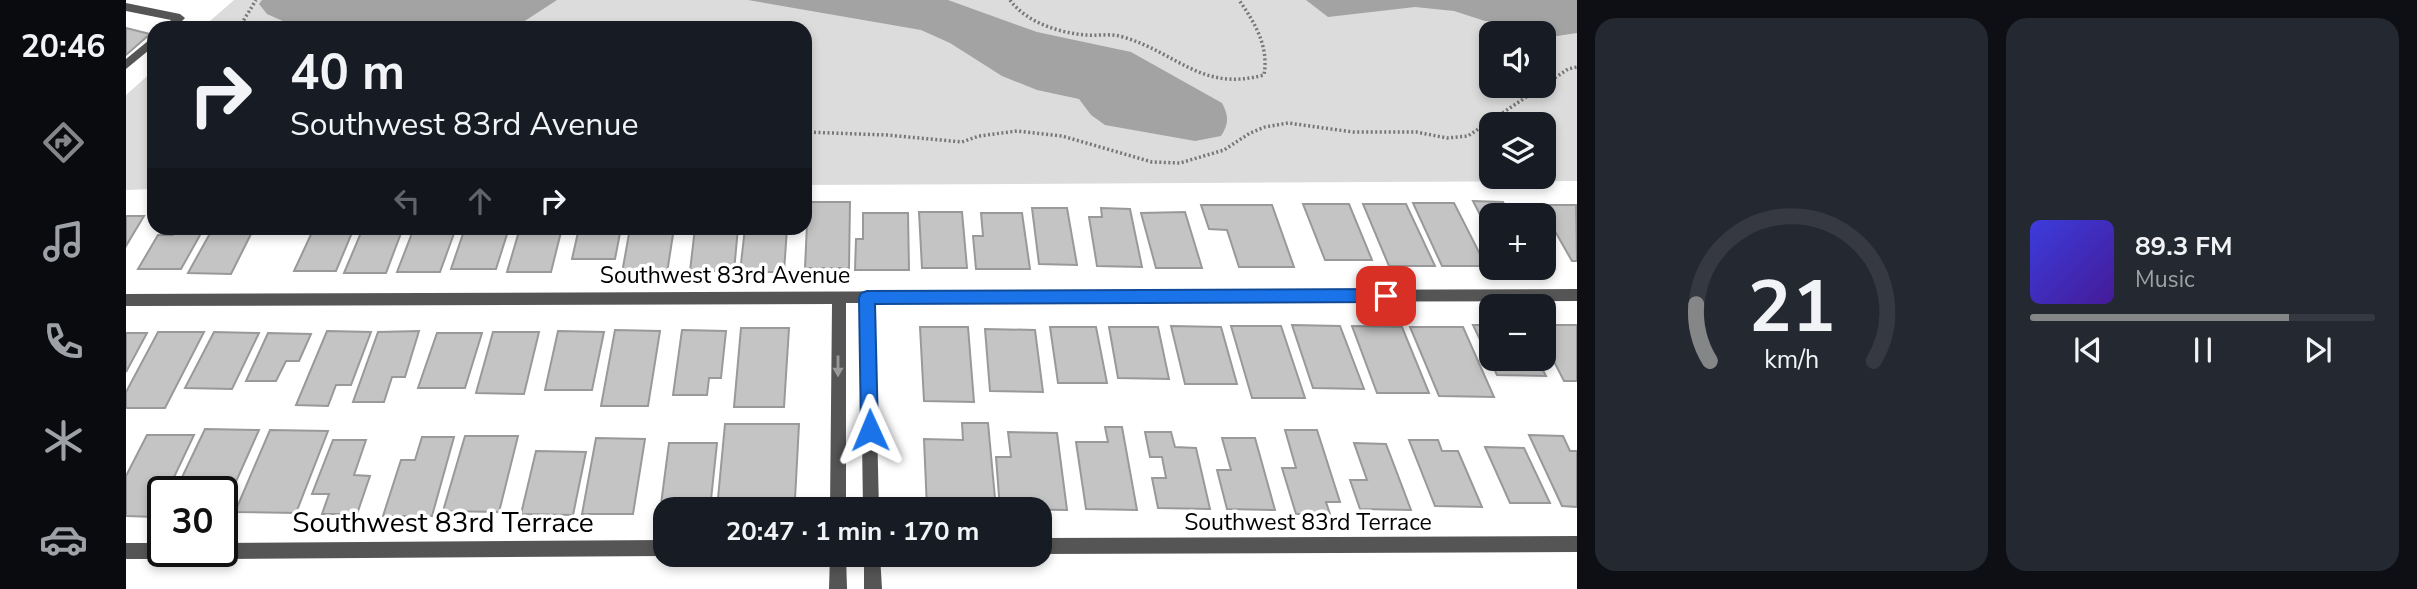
<!DOCTYPE html>
<html lang="en">
<head>
<meta charset="utf-8">
<style>
	body { margin:0; font-family:"Nunito Sans",sans-serif; background:#242831; color:#f1f3f6; height:100vh; display:flex; flex-direction:column; font-size:26px; white-space:nowrap }
	* { box-sizing:border-box; margin:0 }
	p { font-size:23px; color:#9ea1a6 }
	.icon { flex:none; width:38px; height:38px; fill:none; stroke:currentColor; stroke-width:2; stroke-linecap:round; stroke-linejoin:round }
	.map { position:relative; flex:1; overflow:hidden }
	.details { display:flex; flex-direction:column; gap:18px; padding:18px; background:#0d0f14; width:840px }
	.details>* { flex:none }
	.hud { position:absolute; left:21px; top:21px; width:665px; height:214px; border-radius:21px; box-shadow:0 4px 10px #0003; background:#171b24; color:#f1f3f6; overflow:hidden }
	.fabs { position:absolute; left:1353px; top:21px; display:grid; gap:14px }
	.fabs a { display:grid; place-items:center; width:77px; height:77px; border-radius:14px; background:#171b24; box-shadow:0 4px 10px #0003; font-size:35px }
	.speed { position:absolute; left:21px; top:476px; display:flex; gap:14px; font-size:35px; font-weight:700; text-align:center }
	.speed>* { display:grid; place-content:center; width:91px; height:91px; border-radius:50%; background:#171b24; box-shadow:0 4px 10px #0003; line-height:1 }
	.speed .limit { border:4px solid #111; border-radius:10px; background:#fff; color:#111 }
	.pin { position:absolute; display:grid; place-items:center; width:60px; height:60px; color:#fff; margin:-30px; border-radius:14px; box-shadow:0 4px 10px #0006 }
	.me { position:absolute; width:77px; margin:-38px; rotate:359deg; stroke-linejoin:round; filter:drop-shadow(0 0 5px #0008) }
	.turn { display:flex; align-items:center; gap:24px; height:147px; padding:0 28px; font-size:32px }
	.turn .icon { width:91px; height:91px; stroke-width:2.5 }
	.turn b { display:block; font-size:49px; line-height:60px }
	.lanes { display:flex; align-items:center; height:66px; padding:0 28px; background:#0003; justify-content:center; gap:35px; direction:ltr }
	.lanes .off { opacity:.35 }
	.details .card { flex:1; display:flex; flex-direction:column; justify-content:center; gap:10px; min-width:0; padding:0 24px; border-radius:21px; background:#242831 }
	.details .dial { align-items:center; gap:0 }
	.dial svg { height:182px; overflow:visible; fill:none; stroke:#363941; stroke-width:7; stroke-linecap:round; text-anchor:middle }
	.dial text { fill:#f1f3f6; stroke:none }
	.song { display:flex; align-items:center; gap:21px }
	.cover { width:84px; height:84px; border-radius:10px; background:linear-gradient(135deg,hsl(240 70% 55%),hsl(260 70% 35%)) }
	.played { height:7px; border-radius:4px; background:linear-gradient(90deg,#858687 75%,#363941 75%) }
	.keys { display:flex; justify-content:space-around; direction:ltr }
	.details .tiles { flex:1; display:grid; gap:18px; grid-template-columns:repeat(2,1fr) }
	.trip { position:absolute; left:527px; top:497px; width:399px; height:70px; border-radius:21px; background:#171b24; box-shadow:0 4px 10px #0003; font-weight:700; line-height:70px; text-align:center }
	main { display:flex; flex:1; min-height:0 }
	.menu { display:flex; flex-direction:column; width:126px; justify-content:space-around; align-items:center; background:#090b0e; color:#9ea1a6 }
	.menu .icon { width:49px; height:49px }
	.menu .current { color:#858687 }
	.menu b { font-size:32px; color:#f1f3f6 }
	.map>svg:first-child { display:block }
	.green { fill:#dcdcdc; fill-rule:evenodd }
	.water { fill:#a3a3a3 }
	.building { fill:#c4c4c4; stroke:#999; stroke-width:2 }
	.lines { fill:none; stroke-linecap:round; stroke-linejoin:round }
	.path { stroke:#777; stroke-width:3.5; stroke-dasharray:2 2.5; stroke-linecap:butt }
	.service { fill:#555; fill-rule:evenodd }
	.minor { fill:#555; fill-rule:evenodd }
	.oneway { fill:#999 }
	.route { fill:#1a73e8; stroke:#114b97; stroke-width:2 }
	.labels { text-anchor:middle; dominant-baseline:central; stroke-width:7; stroke-linejoin:round; paint-order:stroke }
	.street-label { font-size:23px; fill:#000; stroke:#fff }
	.near-street-label { font-size:28px; fill:#000; stroke:#fff }
</style>
</head>
<body>
<main>
<nav class="menu">
<b>20:46</b>
<svg class="icon current" aria-label="directions" viewBox="0 0 24 24"><path d="M12 3l9 9-9 9-9-9zM9 14v-3h6M13 9l2 2-2 2"/></svg>
<svg class="icon" aria-label="music" viewBox="0 0 24 24"><path d="M9 18V5l10-2v13"/><circle cx="6" cy="18" r="3"/><circle cx="16" cy="16" r="3"/></svg>
<svg class="icon" aria-label="phone" viewBox="0 0 24 24"><path d="M5 4h4l2 5-3 2q2 4 5 5l2-3 5 2v4C11 20 4 13 5 4z"/></svg>
<svg class="icon" aria-label="climate" viewBox="0 0 24 24"><path d="M12 3v18M4 7l16 10M4 17L20 7"/></svg>
<svg class="icon" aria-label="car" viewBox="0 0 24 24"><path d="M5 17H2v-5l4-1 3-4h7l3 4 3 1v5h-3M9 17h6M6 11h13"/><circle cx="7" cy="17" r="2"/><circle cx="17" cy="17" r="2"/></svg>
</nav>
<div class="map">
<svg width="1451" height="589" viewBox="0 0 1451 589">
	<rect width="100%" height="100%" fill="#fff"/>
	<g class="green">
		<path d="M108,0H1451V181L679,185V28H76ZM1365,33H1418V86H1365ZM1365,124H1418V177H1365Z"/>
		<path d="M28,70V189L0,190V95Z"/>
	</g>
	<g class="water">
		<path d="M136,0H431L388,28H196L159,22L141,14L133,4Z"/>
		<path d="M622,0H822L911,32L1005,52L1096,103C1103,116 1103,124 1095,136L1069,141L979,125L965,115L953,99L911,90L876,76L824,43L795,30Z"/>
		<path d="M1180,0H1451V33L1418,38V33H1398L1373,22L1359,21L1328,11L1289,7L1202,17Z"/>
	</g>
	<g class="building">
		<path d="M0,28L24,34L0,55Z"/>
		<path d="M1347,201L1377,202L1384,215H1365V236Z"/>
		<path d="M682,202H724L723,268H679Z"/>
		<path d="M1287,203H1328L1360,266H1316Z"/>
		<path d="M1177,204H1223L1246,260H1199Z"/>
		<path d="M1237,204H1280L1309,266H1263Z"/>
		<path d="M1075,205H1146L1168,267H1113L1101,230L1083,229Z"/>
		<path d="M1414,205H1450L1451,261H1446Z"/>
		<path d="M906,208H941L951,265L913,264Z"/>
		<path d="M975,208L1004,209L1016,267L971,266L963,217H976Z"/>
		<path d="M793,212H836L841,268H796Z"/>
		<path d="M1059,212L1076,268H1030L1015,213Z"/>
		<path d="M737,213H782L783,270H729L730,239H737Z"/>
		<path d="M855,213H896L904,269H850L847,236H857Z"/>
		<path d="M0,216H18L0,246Z"/>
		<path d="M51,228H78L55,269H12L32,235H47Z"/>
		<path d="M87,228H128L105,274L62,273Z"/>
		<path d="M188,228H228L210,271H168Z"/>
		<path d="M237,228H277L260,273H218Z"/>
		<path d="M288,228H330L314,272H271Z"/>
		<path d="M339,228H383L370,269H325Z"/>
		<path d="M394,228H436L425,272H381Z"/>
		<path d="M453,228H495L489,259H446Z"/>
		<path d="M504,228H548L541,273H496Z"/>
		<path d="M569,228H612L608,271H564Z"/>
		<path d="M619,228H661L658,272H614Z"/>
		<path d="M1166,325L1214,326L1238,389L1187,388Z"/>
		<path d="M1347,325H1365V359H1411L1420,376L1371,375Z"/>
		<path d="M1418,325H1451V381H1438L1418,342Z"/>
		<path d="M1045,326L1095,327L1111,384H1059Z"/>
		<path d="M1105,326H1155L1179,398H1126Z"/>
		<path d="M1226,326L1276,327L1303,393H1251Z"/>
		<path d="M794,327H842L848,402L798,401Z"/>
		<path d="M924,327H970L981,383H932Z"/>
		<path d="M983,327H1032L1043,379L992,378Z"/>
		<path d="M1284,327H1337L1368,397L1313,396Z"/>
		<path d="M615,328H663L658,407H608Z"/>
		<path d="M859,329L909,330L917,392L864,391Z"/>
		<path d="M489,330L534,331L522,406H475Z"/>
		<path d="M556,330L600,331L595,378H583L581,395H547Z"/>
		<path d="M201,331L245,332L225,385H210L202,406L170,405Z"/>
		<path d="M293,331L279,377H266L258,402H227L252,332Z"/>
		<path d="M432,331L478,332L466,390H419Z"/>
		<path d="M32,332H78L39,408H0V392Z"/>
		<path d="M88,332L133,333L106,389L59,388Z"/>
		<path d="M367,332H413L398,394L350,393Z"/>
		<path d="M0,333H21L0,372Z"/>
		<path d="M142,333L185,334L173,361H160L150,381H120Z"/>
		<path d="M311,333H356L339,388H292Z"/>
		<path d="M836,423H862L870,509H801L798,439L837,440Z"/>
		<path d="M599,424H673L669,499H635L634,509H591Z"/>
		<path d="M979,427H996L1011,510L960,509L950,442H982Z"/>
		<path d="M79,429L133,430L96,513V492H49Z"/>
		<path d="M144,430L202,431L170,513L109,512Z"/>
		<path d="M1159,430H1191L1214,502H1200L1204,514H1170L1156,468H1170Z"/>
		<path d="M882,432L931,433L941,510L874,509L870,457H885Z"/>
		<path d="M1019,432H1045L1049,447L1070,448L1084,509L1032,508L1026,478H1040L1036,457H1024Z"/>
		<path d="M21,435H68L41,492H37V502L30,517L0,516V476Z"/>
		<path d="M1403,435L1437,436L1444,451H1451V507L1436,506Z"/>
		<path d="M339,436H392L373,512L317,511Z"/>
		<path d="M296,437H328L306,516H257L275,460H289Z"/>
		<path d="M470,438L519,439L507,514H456Z"/>
		<path d="M1096,438H1129L1149,510L1101,509L1091,470H1105Z"/>
		<path d="M207,440H240L228,475L244,476L231,514H196L203,494H186Z"/>
		<path d="M1283,440H1312L1316,451H1332L1356,507L1309,506Z"/>
		<path d="M543,443H591L584,509H539V512H534Z"/>
		<path d="M1228,443L1260,444L1285,510L1234,509L1224,480H1241Z"/>
		<path d="M1359,447L1398,448L1424,503H1384Z"/>
		<path d="M410,451L460,452L447,515L395,514Z"/>
	</g>
	<g class="lines">
		<g class="path">
			<path d="M884,0C900,22 933,33 960,35C972,36 985,33 997,37C1052,53 1075,92 1138,75C1143,46 1129,23 1113,0"/>
			<path d="M113,28L130,0"/>
			<path d="M679,132L761,135L836,142L853,136L891,131L936,136L1026,162L1054,163L1098,150L1124,133L1139,127L1162,123L1227,132H1290L1321,138L1342,136L1442,69L1451,67"/>
		</g>
		<g class="service">
			<path d="M0,3L54,14L59,18L49,28H36L45,20L0,11Z"/>
			<path d="M28,36V46L0,69V59Z"/>
		</g>
		<g class="minor">
			<path d="M1451,289V301L748,303L753,509H737L734,303H720V509H704L706,304L0,306V294Z"/>
			<path d="M1451,536V552L914,554V538Z"/>
			<path d="M539,540V555H543L539,556L96,559L90,557L88,551H96V543Z"/>
			<path d="M0,543H37V551H45L43,557L37,559H0Z"/>
			<path d="M704,555H720L721,589H703Z"/>
			<path d="M738,555H754L756,589H738Z"/>
		</g>
	</g>
	<defs><path id="oneway-solid" d="M-6-.8H1V-3.2L6.5 0L1 3.2V.8H-6Z" transform="scale(1.75)"/></defs>
	<use class="oneway" href="#oneway-solid" transform="translate(712 366) rotate(90)"/>
	<path class="route" d="M1260,289L1265,291L1268,296L1265,300L1260,302L749,304L752,430L750,436L744,438L737,436L735,430L733,298L735,293L741,291Z"/>
	<g class="labels">
		<g class="street-label">
			<text x="599" y="275">Southwest 83rd Avenue</text>
			<text x="1182" y="522">Southwest 83rd Terrace</text>
		</g>
		<g class="near-street-label">
			<text x="317" y="523">Southwest 83rd Terrace</text>
		</g>
	</g>
</svg>
<div class="fabs">
<a><svg class="icon" aria-label="sound" viewBox="0 0 24 24"><path d="M4 9h4l5-4v14l-5-4H4zM17 9q2 3 0 6"/></svg></a>
<a><svg class="icon" aria-label="layers" viewBox="0 0 24 24"><path d="M12 4l9 5-9 5-9-5zM3 14l9 5 9-5"/></svg></a>
<a>+</a>
<a>−</a>
</div>
<div class="speed"><div class="limit">30</div></div>
<div class="pin" style="left:1260px;top:296px;background:#d93025"><svg class="icon" aria-label="arrive" viewBox="0 0 24 24"><path d="M6 21V4h12l-3 4 3 4H6"/></svg></div>
<svg class="me" style="left:744px;top:430px" viewBox="-20 -20 40 40"><path d="M0-17L14 15 0 8-14 15z" fill="#1a73e8" stroke="#fff" stroke-width="4"/></svg>
<div class="trip">20:47 · 1 min · 170 m</div>
<div class="hud">
<div class="turn"><svg class="icon" aria-label="right" viewBox="0 0 24 24"><path d="M7 20v-9h11M14 6l5 5-5 5"/></svg><div><b>40 m</b>Southwest 83rd Avenue</div></div>
<div class="lanes"><svg class="icon off" aria-label="left" viewBox="0 0 24 24"><path d="M17 20v-9H6M10 6l-5 5 5 5"/></svg><svg class="icon off" aria-label="ahead" viewBox="0 0 24 24"><path d="M12 20V5M6 11l6-6 6 6"/></svg><svg class="icon" aria-label="right" viewBox="0 0 24 24"><path d="M7 20v-9h11M14 6l5 5-5 5"/></svg></div>
</div>
</div>
<section class="details">
<div class="tiles">
<div class="card dial"><svg viewBox="0 0 100 80">
<path d="M14 69A42 42 0 1 1 86 69"/>
<path d="M14 69A42 42 0 0 1 8 44" stroke="#858687"/>
<text x="50" y="56" font-size="32" font-weight="700">21</text>
<text x="50" y="72" font-size="11">km/h</text>
</svg></div>
<div class="card">
<div class="song"><i class="cover"></i><div><b>89.3 FM</b><p>Music</p></div></div>
<div class="played"></div>
<div class="keys"><svg class="icon" aria-label="previous" viewBox="0 0 24 24"><path d="M18 5L8 12l10 7zM5 5v14"/></svg><svg class="icon" aria-label="pause" viewBox="0 0 24 24"><path d="M8 5v14M16 5v14"/></svg><svg class="icon" aria-label="next" viewBox="0 0 24 24"><path d="M6 5l10 7-10 7zM19 5v14"/></svg></div>
</div>
</div>
</section>
</main>
</body>
</html>
